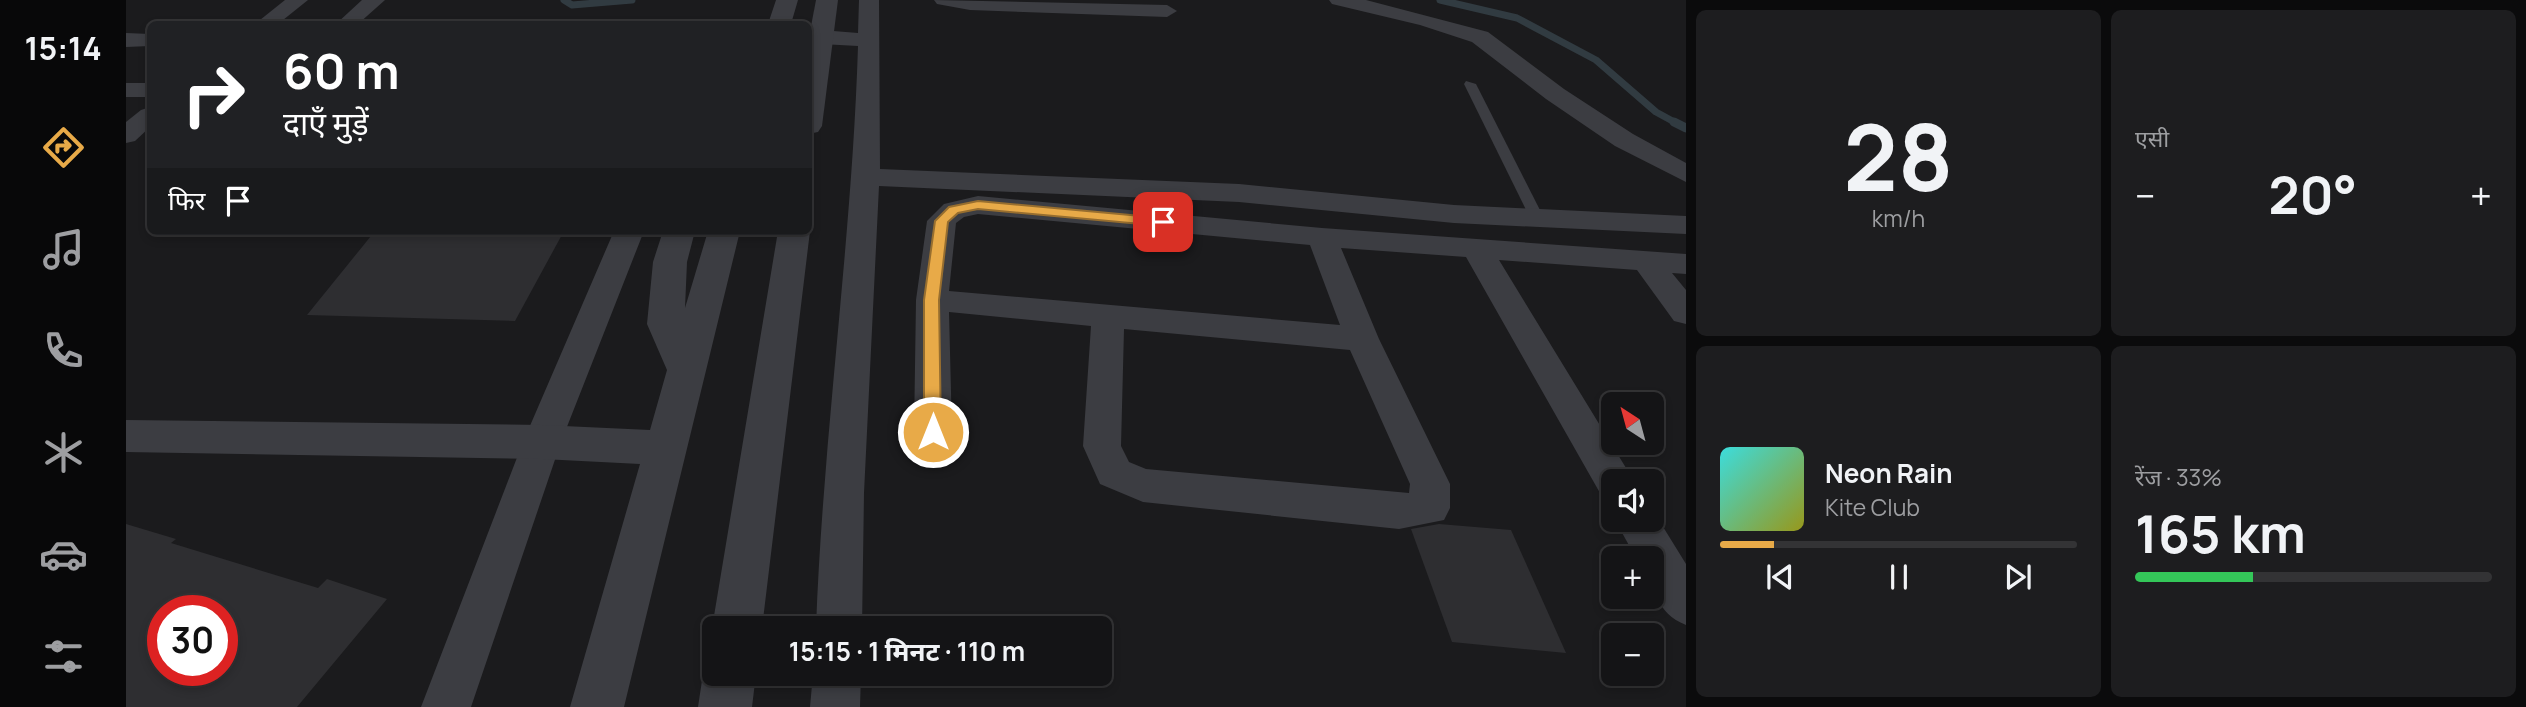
<!DOCTYPE html>
<html lang="hi">
<head>
<meta charset="utf-8">
<style>
	body { margin:0; font-family:Manrope,"Noto Sans Devanagari",sans-serif; background:#1d1d1f; color:#f1f3f6; height:100vh; display:flex; flex-direction:column; font-size:26px; white-space:nowrap }
	* { box-sizing:border-box; margin:0 }
	p { font-size:23px; color:#9d9ea1 }
	.icon { flex:none; width:38px; height:38px; fill:none; stroke:currentColor; stroke-width:2; stroke-linecap:round; stroke-linejoin:round }
	.map { position:relative; flex:1; overflow:hidden }
	.drawer { display:flex; flex-direction:column; gap:10px; padding:10px; background:#0b0b0c; width:840px }
	.drawer>* { flex:none }
	.guide { position:absolute; left:21px; top:21px; width:665px; height:214px; border-radius:10px; box-shadow:0 4px 10px #0003,0 0 0 2px #333335; background:#202124; color:#fff; overflow:hidden }
	.needle { width:46px; rotate:324deg }
	.buttons { position:absolute; left:1475px; top:392px; display:grid; gap:14px }
	.buttons a { display:grid; place-items:center; width:63px; height:63px; border-radius:10px; background:#141416; box-shadow:0 4px 10px #0003,0 0 0 2px #333335; font-size:35px }
	.speed { position:absolute; left:21px; top:595px; display:flex; gap:14px; font-size:35px; font-weight:700; text-align:center }
	.speed>* { display:grid; place-content:center; width:91px; height:91px; border-radius:50%; background:#141416; box-shadow:0 4px 10px #0003,0 0 0 2px #333335; line-height:1 }
	.speed .limit { border:10px solid #d22; background:#fff; color:#111 }
	.pin { position:absolute; display:grid; place-items:center; width:60px; height:60px; color:#fff; margin:-30px; border-radius:14px; box-shadow:0 4px 10px #0006 }
	.me { position:absolute; width:77px; margin:-38px; rotate:0deg; stroke-linejoin:round; filter:drop-shadow(0 0 5px #0008) }
	.turn { display:flex; align-items:center; gap:24px; height:147px; padding:0 21px; font-size:32px }
	.turn .icon { width:91px; height:91px; stroke-width:2.5 }
	.turn b { display:block; font-size:49px; line-height:60px }
	.then { display:flex; align-items:center; height:66px; padding:0 21px; background:#0003; gap:14px; font-size:26px }
	.big { font-size:52px; font-weight:700; line-height:1.1 }
	.drawer .card { flex:1; display:flex; flex-direction:column; justify-content:center; gap:10px; min-width:0; padding:0 24px; border-radius:10px; background:#1d1d1f }
	.drawer .dial { align-items:center; gap:0 }
	.dial b { font-size:91px; line-height:1 }
	.song { display:flex; align-items:center; gap:21px }
	.cover { width:84px; height:84px; border-radius:10px; background:linear-gradient(135deg,hsl(180 70% 55%),hsl(60 70% 35%)) }
	.played { height:7px; border-radius:4px; background:linear-gradient(90deg,#e8aa48 15%,#333335 15%) }
	.keys { display:flex; justify-content:space-around; direction:ltr }
	.heat { display:flex; justify-content:space-between; align-items:center; font-size:38px; direction:ltr }
	.charge { height:10px; border-radius:5px; background:linear-gradient(90deg,#34c759 33%,#333335 0) }
	.drawer .tiles { flex:1; display:grid; gap:10px; grid-template-columns:repeat(2,1fr) }
	.trip { position:absolute; left:576px; top:616px; width:410px; height:70px; border-radius:10px; background:#141416; box-shadow:0 4px 10px #0003,0 0 0 2px #333335; font-weight:700; line-height:70px; text-align:center }
	main { display:flex; flex:1; min-height:0 }
	.tab-bar { display:flex; flex-direction:column; width:126px; justify-content:space-around; align-items:center; background:#080809; color:#9d9ea1 }
	.tab-bar .icon { width:49px; height:49px }
	.tab-bar .current { color:#e8aa48 }
	.tab-bar b { font-size:32px; color:#f1f3f6 }
	.map>svg:first-child { display:block }
	.lines { fill:none; stroke-linecap:round; stroke-linejoin:round }
	.stream-far1 { stroke:#313b41; stroke-width:7 }
	.stream { stroke:#313b41; stroke-width:9 }
	.building { fill:#2e2e31; fill-rule:evenodd }
	.service { fill:#3c3d42; fill-rule:evenodd }
	.minor { fill:#3c3d42; fill-rule:evenodd }
	.tertiary { fill:#3c3d42; fill-rule:evenodd }
	.route { fill:#e8aa48; stroke:#976e2f; stroke-width:2 }
</style>
</head>
<body>
<main>
<nav class="tab-bar">
<b>15:14</b>
<svg class="icon current" aria-label="directions" viewBox="0 0 24 24"><path d="M12 3l9 9-9 9-9-9zM9 14v-3h6M13 9l2 2-2 2"/></svg>
<svg class="icon" aria-label="music" viewBox="0 0 24 24"><path d="M9 18V5l10-2v13"/><circle cx="6" cy="18" r="3"/><circle cx="16" cy="16" r="3"/></svg>
<svg class="icon" aria-label="phone" viewBox="0 0 24 24"><path d="M5 4h4l2 5-3 2q2 4 5 5l2-3 5 2v4C11 20 4 13 5 4z"/></svg>
<svg class="icon" aria-label="climate" viewBox="0 0 24 24"><path d="M12 3v18M4 7l16 10M4 17L20 7"/></svg>
<svg class="icon" aria-label="car" viewBox="0 0 24 24"><path d="M5 17H2v-5l4-1 3-4h7l3 4 3 1v5h-3M9 17h6M6 11h13"/><circle cx="7" cy="17" r="2"/><circle cx="17" cy="17" r="2"/></svg>
<svg class="icon" aria-label="filters" viewBox="0 0 24 24"><path d="M4 7h16M4 17h16"/><circle cx="9" cy="7" r="2"/><circle cx="15" cy="17" r="2"/></svg>
</nav>
<div class="map">
<svg width="1560" height="707" viewBox="0 0 1560 707">
	<rect width="100%" height="100%" fill="#1b1b1d"/>
	<g class="lines">
		<g class="stream-far1">
			<path d="M438,0L446,5L506,0"/>
			<path d="M1314,0L1391,18L1470,60L1530,112L1552,124"/>
		</g>
		<path class="stream" d="M1548,122L1560,128"/>
	</g>
	<g class="building">
		<path d="M249,231H438L389,321L181,315Z"/>
		<path d="M0,524L50,539L45,543L192,588L201,579L261,599L171,707H0ZM37,611H96V670H37Z"/>
		<path d="M1313,524L1385,530L1440,653L1326,642L1285,529Z"/>
	</g>
	<g class="lines">
		<path class="service" d="M1340,81L1350,84L1419,220L1417,223H1407L1405,220L1338,84Z"/>
		<g class="minor">
			<path d="M159,0H182L152,24H129Z"/>
			<path d="M236,0H259L232,24H210Z"/>
			<path d="M733,0H753L754,169L1113,184L1328,205L1560,216V234L1328,223L1113,202L753,186L738,493L736,628H690C697,434 726,241 732,46L695,44L684,37L695,30L732,33Z"/>
			<path d="M808,0L1041,5L1051,11L1041,17L844,10L811,4Z"/>
			<path d="M1203,0H1240L1362,32L1438,89L1507,134L1560,163V182L1489,146L1420,99L1346,42L1294,25L1206,4Z"/>
			<path d="M0,33L24,34V46L0,47Z"/>
			<rect x="0" y="83" width="24" height="14"/>
			<path d="M24,107V127L9,141L0,143V122L15,110Z"/>
			<path d="M852,196L1196,228L1560,254V274L1546,273L1560,290V324L1548,321L1511,270L1373,260L1508,481H1488V497L1474,493L1340,257L1215,248L1253,339L1324,484V508L1318,520L1273,529L1017,502L974,484L957,446L965,326L823,312L826,432L821,442L807,447L793,442L788,432L790,300L801,221L818,204ZM852,214L1184,245L1214,325L823,291L830,223L838,217ZM998,329L1224,350L1284,484L1283,493L1020,469L1003,462L995,446Z"/>
			<path d="M488,231H518L435,442L345,707H295L397,442Z"/>
			<path d="M1526,509L1560,564V625C1530,613 1526,588 1526,558H1510L1489,520H1526Z"/>
			<path d="M687,674H735L734,707H684Z"/>
		</g>
		<g class="tertiary">
			<path d="M650,0H672L665,24H642Z"/>
			<path d="M690,0H712L696,126L692,132L682,134V42Z"/>
			<path d="M682,228L684,231L636,628H588V634L586,628L652,231H682Z"/>
			<path d="M537,231H569L561,262L559,308L582,231H614L498,707H444L514,464L416,459L0,452V420L416,425L524,430L541,370L521,324L527,262Z"/>
			<path d="M588,655V674H630L626,707H572L577,674Z"/>
		</g>
	</g>
	<path class="route" d="M852,201L1037,218L1044,222L1037,226L852,209L832,213L822,222L813,300L815,432L807,439L798,432V300L809,221L823,207Z"/>
</svg>
<div class="buttons">
<a><svg class="needle" viewBox="-14 -14 28 28"><path d="M0-13l5 13h-10z" fill="#e53935"/><path d="M0 13l5-13h-10z" fill="#9d9ea1"/></svg></a>
<a><svg class="icon" aria-label="sound" viewBox="0 0 24 24"><path d="M4 9h4l5-4v14l-5-4H4zM17 9q2 3 0 6"/></svg></a>
<a>+</a>
<a>−</a>
</div>
<div class="speed"><div class="limit">30</div></div>
<div class="pin" style="left:1037px;top:222px;background:#d93025"><svg class="icon" aria-label="arrive" viewBox="0 0 24 24"><path d="M6 21V4h12l-3 4 3 4H6"/></svg></div>
<svg class="me" style="left:807px;top:432px" viewBox="-20 -20 40 40"><circle r="17" fill="#e8aa48" stroke="#fff" stroke-width="3"/><path d="M0-11L8 9 0 5-8 9z" fill="#fff"/></svg>
<div class="trip">15:15 · 1 मिनट · 110 m</div>
<div class="guide">
<div class="turn"><svg class="icon" aria-label="right" viewBox="0 0 24 24"><path d="M7 20v-9h11M14 6l5 5-5 5"/></svg><div><b>60 m</b>दाएँ मुड़ें</div></div>
<div class="then">फिर<svg class="icon" aria-label="arrive" viewBox="0 0 24 24"><path d="M6 21V4h12l-3 4 3 4H6"/></svg></div>
</div>
</div>
<section class="drawer">
<div class="tiles">
<div class="card dial"><b>28</b><p>km/h</p></div>
<div class="card"><p>एसी</p>
<div class="heat"><a>−</a><b class="big">20°</b><a>+</a></div>
</div>
<div class="card">
<div class="song"><i class="cover"></i><div><b>Neon Rain</b><p>Kite Club</p></div></div>
<div class="played"></div>
<div class="keys"><svg class="icon" aria-label="previous" viewBox="0 0 24 24"><path d="M18 5L8 12l10 7zM5 5v14"/></svg><svg class="icon" aria-label="pause" viewBox="0 0 24 24"><path d="M8 5v14M16 5v14"/></svg><svg class="icon" aria-label="next" viewBox="0 0 24 24"><path d="M6 5l10 7-10 7zM19 5v14"/></svg></div>
</div>
<div class="card"><p>रेंज · 33%</p><b class="big">165 km</b><div class="charge"></div></div>
</div>
</section>
</main>
</body>
</html>
